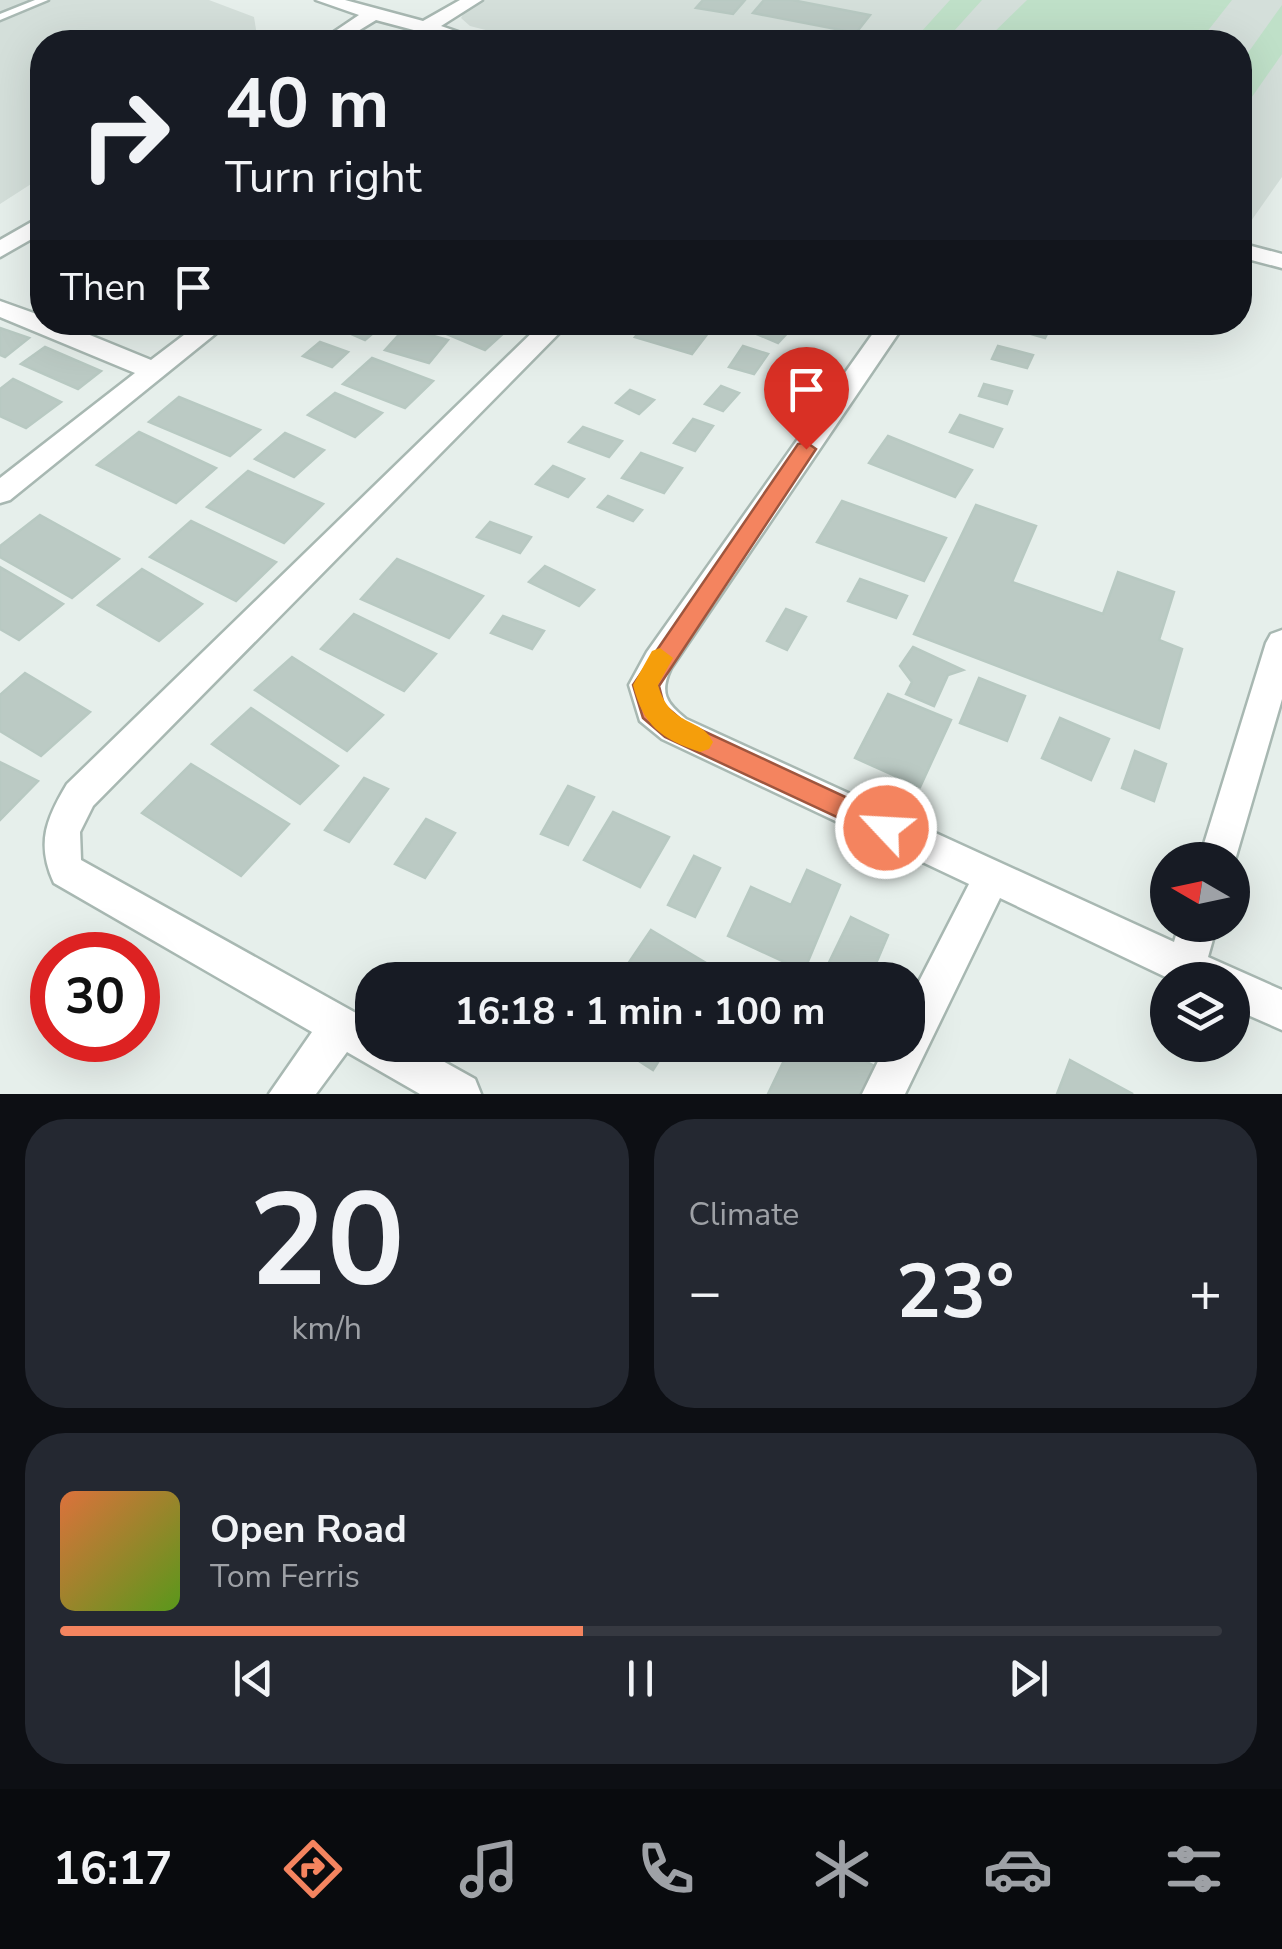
<!DOCTYPE html>
<html lang="en">
<head>
<meta charset="utf-8">
<style>
	body { margin:0; font-family:"Nunito Sans",sans-serif; background:#242831; color:#f1f3f6; height:100vh; display:flex; flex-direction:column; font-size:38px; white-space:nowrap }
	* { box-sizing:border-box; margin:0 }
	p { font-size:32px; color:#9ea1a6 }
	.icon { flex:none; width:55px; height:55px; fill:none; stroke:currentColor; stroke-width:2; stroke-linecap:round; stroke-linejoin:round }
	.map { position:relative; height:1094px; overflow:hidden }
	.details { display:flex; flex-direction:column; gap:25px; padding:25px; background:#0d0f14; flex:1 }
	.details>* { flex:none }
	.guide { position:absolute; left:30px; top:30px; width:1222px; height:305px; border-radius:40px; box-shadow:0 10px 40px #0002; background:#171b24; color:#f1f3f6; overflow:hidden }
	.needle { width:65px; rotate:279deg }
	.controls { position:absolute; left:1150px; top:842px; display:grid; gap:20px }
	.controls a { display:grid; place-items:center; width:100px; height:100px; border-radius:50%; background:#171b24; box-shadow:0 10px 40px #0002; font-size:50px }
	.speed { position:absolute; left:30px; top:932px; display:flex; gap:20px; font-size:50px; font-weight:700; text-align:center }
	.speed>* { display:grid; place-content:center; width:130px; height:130px; border-radius:50%; background:#171b24; box-shadow:0 10px 40px #0002; line-height:1 }
	.speed .limit { border:15px solid #d22; background:#fff; color:#111 }
	.pin { position:absolute; display:grid; place-items:center; width:85px; height:85px; color:#fff; margin:-102px -42px; border-radius:50% 50% 50% 0; rotate:-45deg; box-shadow:0 0 10px #0007 }
	.pin .icon { rotate:45deg }
	.me { position:absolute; width:110px; margin:-55px; rotate:295deg; stroke-linejoin:round; filter:drop-shadow(0 0 8px #0008) }
	.turn { display:flex; align-items:center; gap:35px; height:210px; padding:0 30px; font-size:45px }
	.turn .icon { width:130px; height:130px; stroke-width:2.5 }
	.turn b { display:block; font-size:70px; line-height:85px }
	.then { display:flex; align-items:center; height:95px; padding:0 30px; background:#0003; gap:20px; font-size:38px }
	.big { font-size:75px; font-weight:700; line-height:1.1 }
	.details .widget { flex:1; display:flex; flex-direction:column; justify-content:center; gap:15px; min-width:0; padding:0 35px; border-radius:40px; background:#242831 }
	.details .dial { align-items:center; gap:0 }
	.dial b { font-size:130px; line-height:1 }
	.song { display:flex; align-items:center; gap:30px }
	.cover { width:120px; height:120px; border-radius:15px; background:linear-gradient(135deg,hsl(20 70% 55%),hsl(90 70% 35%)) }
	.played { height:10px; border-radius:5px; background:linear-gradient(90deg,#f4845f 45%,#363941 45%) }
	.keys { display:flex; justify-content:space-around; direction:ltr }
	.heat { display:flex; justify-content:space-between; align-items:center; font-size:55px; direction:ltr }
	.details .tiles { flex:1; display:grid; gap:25px; grid-template-columns:1fr 1fr }
	.widget:last-child { grid-column:span 2 }
	.trip { position:absolute; left:355px; top:962px; width:570px; height:100px; border-radius:40px; background:#171b24; box-shadow:0 10px 40px #0002; font-weight:700; line-height:100px; text-align:center }
	.menu { display:flex; height:160px; justify-content:space-around; align-items:center; background:#090b0e; color:#9ea1a6 }
	.menu .icon { width:70px; height:70px }
	.menu .selected { color:#f4845f }
	.menu b { font-size:45px; color:#f1f3f6 }
	.map>svg:first-child { display:block }
	.built { fill:#d4dfda }
	.green { fill:#bfe0c8 }
	.building { fill:#bbcac4; stroke:#b8c9c2; stroke-width:2.5 }
	.lines { fill:none; stroke-linecap:round; stroke-linejoin:round }
	.service-casing { stroke:#a8b8b2; stroke-width:5 }
	.minor-casing { stroke:#a8b8b2; stroke-width:5 }
	.service { fill:#fff; fill-rule:evenodd }
	.minor { fill:#fff; fill-rule:evenodd }
	.route { fill:#f4845f; stroke:#9f563e; stroke-width:2.5 }
	.slow { fill:#f59e0b }
</style>
</head>
<body>
<div class="map">
<svg width="1282" height="1094" viewBox="0 0 1282 1094">
	<rect width="100%" height="100%" fill="#e6efeb"/>
	<g class="built">
		<path d="M0,0H209L254,17L258,42H42V177L0,204Z"/>
		<path d="M485,0H1282V177L1244,231L1240,230V42H533L470,26L461,18L465,10Z"/>
	</g>
	<g class="green">
		<path d="M950,0H982L944,42H912Z"/>
		<path d="M1027,0H1232L1199,42H984Z"/>
		<path d="M1282,5V54L1240,114V64Z"/>
	</g>
	<g class="building">
		<path d="M703,0H745L733,14L696,8Z"/>
		<path d="M764,0H792L870,15L856,33L753,13Z"/>
		<path d="M324,322H386L365,340Z"/>
		<path d="M418,322H516L485,350Z"/>
		<path d="M647,322H694L712,328L692,354L635,337Z"/>
		<path d="M745,322H785L794,326L778,343L740,327Z"/>
		<path d="M1010,322H1040L1051,326L1045,338L1007,327Z"/>
		<path d="M0,328L29,338L5,357L0,355Z"/>
		<path d="M405,328L448,340L429,363L385,350Z"/>
		<path d="M320,342L348,352L332,367L303,356Z"/>
		<path d="M743,346L768,354L754,374L729,367Z"/>
		<path d="M998,346L1033,355L1027,368L992,359Z"/>
		<path d="M45,347L101,371L78,389L21,364Z"/>
		<path d="M372,358L433,381L405,408L343,384Z"/>
		<path d="M13,379L61,402L26,428L0,416V389Z"/>
		<path d="M984,384L1012,391L1007,404L979,396Z"/>
		<path d="M721,386L739,393L723,411L705,404Z"/>
		<path d="M630,390L654,400L639,414L616,403Z"/>
		<path d="M335,393L382,413L355,437L308,415Z"/>
		<path d="M179,397L260,430L230,456L149,422Z"/>
		<path d="M960,415L1002,429L993,447L950,432Z"/>
		<path d="M693,419L713,426L695,451L674,443Z"/>
		<path d="M583,427L622,441L609,457L569,442Z"/>
		<path d="M139,432L216,468L176,503L97,465Z"/>
		<path d="M285,433L324,450L294,477L255,459Z"/>
		<path d="M888,436L972,470L955,497L869,463Z"/>
		<path d="M641,453L682,468L664,493L622,478Z"/>
		<path d="M553,466L584,479L568,497L536,484Z"/>
		<path d="M248,471L323,504L284,543L207,507Z"/>
		<path d="M608,496L642,510L633,521L598,507Z"/>
		<path d="M842,501L946,538L924,581L817,542Z"/>
		<path d="M976,505L1036,526L1012,582L1103,614L1118,572L1174,592L1159,640L1182,649L1159,728L914,634Z"/>
		<path d="M40,515L119,559L72,598L0,557V546Z"/>
		<path d="M191,521L276,562L236,601L150,557Z"/>
		<path d="M490,522L531,537L520,553L477,537Z"/>
		<path d="M397,559L483,596L449,638L361,599Z"/>
		<path d="M545,566L594,590L579,606L529,582Z"/>
		<path d="M0,567L63,604L19,640L0,629Z"/>
		<path d="M142,569L202,604L159,641L98,605Z"/>
		<path d="M860,579L907,596L896,618L848,601Z"/>
		<path d="M786,609L806,617L787,650L767,641Z"/>
		<path d="M354,614L436,654L404,691L321,649Z"/>
		<path d="M503,616L544,631L532,649L491,633Z"/>
		<path d="M913,647L963,670L948,675L934,706L906,694L912,682L900,666Z"/>
		<path d="M292,657L383,715L347,751L255,690Z"/>
		<path d="M25,673L90,712L41,756L0,731V695Z"/>
		<path d="M979,678L1025,696L1007,741L960,723Z"/>
		<path d="M888,694L951,720L920,787L855,758Z"/>
		<path d="M251,708L338,766L300,804L212,744Z"/>
		<path d="M1060,718L1109,739L1091,780L1042,758Z"/>
		<path d="M1135,751L1166,764L1154,801L1122,788Z"/>
		<path d="M0,762L38,781L0,820Z"/>
		<path d="M191,764L289,824L241,876L142,813Z"/>
		<path d="M364,778L388,789L349,842L325,830Z"/>
		<path d="M568,786L594,797L568,845L541,834Z"/>
		<path d="M613,812L669,837L640,887L584,860Z"/>
		<path d="M426,819L455,833L425,878L395,864Z"/>
		<path d="M694,856L720,868L695,917L668,905Z"/>
		<path d="M807,870L840,885L804,971L728,936L751,887L791,905Z"/>
		<path d="M851,917L888,935L869,980H828L822,977Z"/>
		<path d="M651,930L716,969L709,980H617Z"/>
		<path d="M614,1045H669L653,1070Z"/>
		<path d="M812,1045H836L887,1073L878,1094H768L790,1048L806,1057Z"/>
		<path d="M1070,1060L1133,1094H1057Z"/>
	</g>
	<g class="lines">
		<defs>
			<path id="service" d="M35,0H48L0,20V14Z"/>
			<g id="minor">
				<path d="M316,0H345L423,21L460,0H482L441,26L487,42H459L376,20L340,42H319L359,15Z"/>
				<path d="M42,216V233L0,257V240Z"/>
				<path d="M1240,243L1282,254V268L1240,257Z"/>
				<path d="M0,301L42,316V322H58L151,360L201,322H230L10,500L0,503V478L135,373L0,317Z"/>
				<path d="M543,322H570L93,806L80,832L81,860L372,1022V1045H414L475,1079L481,1094H420L347,1052L316,1094H269L312,1032L54,883C36,844 46,819 67,784Z"/>
				<path d="M881,322H906L671,668C659,693 666,703 686,719L1174,942L1179,925H1217L1208,957L1282,990V1030L1232,1008V980H1172L1000,898L905,1094H862L886,1045H908V1003L969,884L662,739L640,721L629,685L647,652Z"/>
				<path d="M1282,630V699L1235,860L1232,866V860H1199L1266,643L1271,634Z"/>
			</g>
		</defs>
		<use href="#service" class="service-casing"/>
		<use href="#minor" class="minor-casing"/>
		<use href="#service" class="service"/>
		<use href="#minor" class="minor"/>
	</g>
	<path class="route" d="M806,442L816,449L659,686L664,705L684,722L895,820L899,828L895,837L886,840L665,737L643,718L633,685L798,444Z"/>
	<path class="slow" d="M660,648L673,658L658,685C670,728 701,716 713,742L709,749L700,752C661,739 643,725 633,685L652,651Z"/>
</svg>
<div class="controls">
<a><svg class="needle" viewBox="-14 -14 28 28"><path d="M0-13l5 13h-10z" fill="#e53935"/><path d="M0 13l5-13h-10z" fill="#9ea1a6"/></svg></a>
<a><svg class="icon" aria-label="layers" viewBox="0 0 24 24"><path d="M12 4l9 5-9 5-9-5zM3 14l9 5 9-5"/></svg></a>
</div>
<div class="speed"><div class="limit">30</div></div>
<div class="pin" style="left:806px;top:449px;background:#d93025"><svg class="icon" aria-label="arrive" viewBox="0 0 24 24"><path d="M6 21V4h12l-3 4 3 4H6"/></svg></div>
<svg class="me" style="left:886px;top:828px" viewBox="-20 -20 40 40"><circle r="17" fill="#f4845f" stroke="#fff" stroke-width="3"/><path d="M0-11L8 9 0 5-8 9z" fill="#fff"/></svg>
<div class="trip">16:18 · 1 min · 100 m</div>
<div class="guide">
<div class="turn"><svg class="icon" aria-label="right" viewBox="0 0 24 24"><path d="M7 20v-9h11M14 6l5 5-5 5"/></svg><div><b>40 m</b>Turn right</div></div>
<div class="then">Then<svg class="icon" aria-label="arrive" viewBox="0 0 24 24"><path d="M6 21V4h12l-3 4 3 4H6"/></svg></div>
</div>
</div>
<section class="details">
<div class="tiles">
<div class="widget dial"><b>20</b><p>km/h</p></div>
<div class="widget"><p>Climate</p>
<div class="heat"><a>−</a><b class="big">23°</b><a>+</a></div>
</div>
<div class="widget">
<div class="song"><i class="cover"></i><div><b>Open Road</b><p>Tom Ferris</p></div></div>
<div class="played"></div>
<div class="keys"><svg class="icon" aria-label="previous" viewBox="0 0 24 24"><path d="M18 5L8 12l10 7zM5 5v14"/></svg><svg class="icon" aria-label="pause" viewBox="0 0 24 24"><path d="M8 5v14M16 5v14"/></svg><svg class="icon" aria-label="next" viewBox="0 0 24 24"><path d="M6 5l10 7-10 7zM19 5v14"/></svg></div>
</div>
</div>
</section>
<nav class="menu">
<b>16:17</b>
<svg class="icon selected" aria-label="directions" viewBox="0 0 24 24"><path d="M12 3l9 9-9 9-9-9zM9 14v-3h6M13 9l2 2-2 2"/></svg>
<svg class="icon" aria-label="music" viewBox="0 0 24 24"><path d="M9 18V5l10-2v13"/><circle cx="6" cy="18" r="3"/><circle cx="16" cy="16" r="3"/></svg>
<svg class="icon" aria-label="phone" viewBox="0 0 24 24"><path d="M5 4h4l2 5-3 2q2 4 5 5l2-3 5 2v4C11 20 4 13 5 4z"/></svg>
<svg class="icon" aria-label="climate" viewBox="0 0 24 24"><path d="M12 3v18M4 7l16 10M4 17L20 7"/></svg>
<svg class="icon" aria-label="car" viewBox="0 0 24 24"><path d="M5 17H2v-5l4-1 3-4h7l3 4 3 1v5h-3M9 17h6M6 11h13"/><circle cx="7" cy="17" r="2"/><circle cx="17" cy="17" r="2"/></svg>
<svg class="icon" aria-label="filters" viewBox="0 0 24 24"><path d="M4 7h16M4 17h16"/><circle cx="9" cy="7" r="2"/><circle cx="15" cy="17" r="2"/></svg>
</nav>
</body>
</html>
